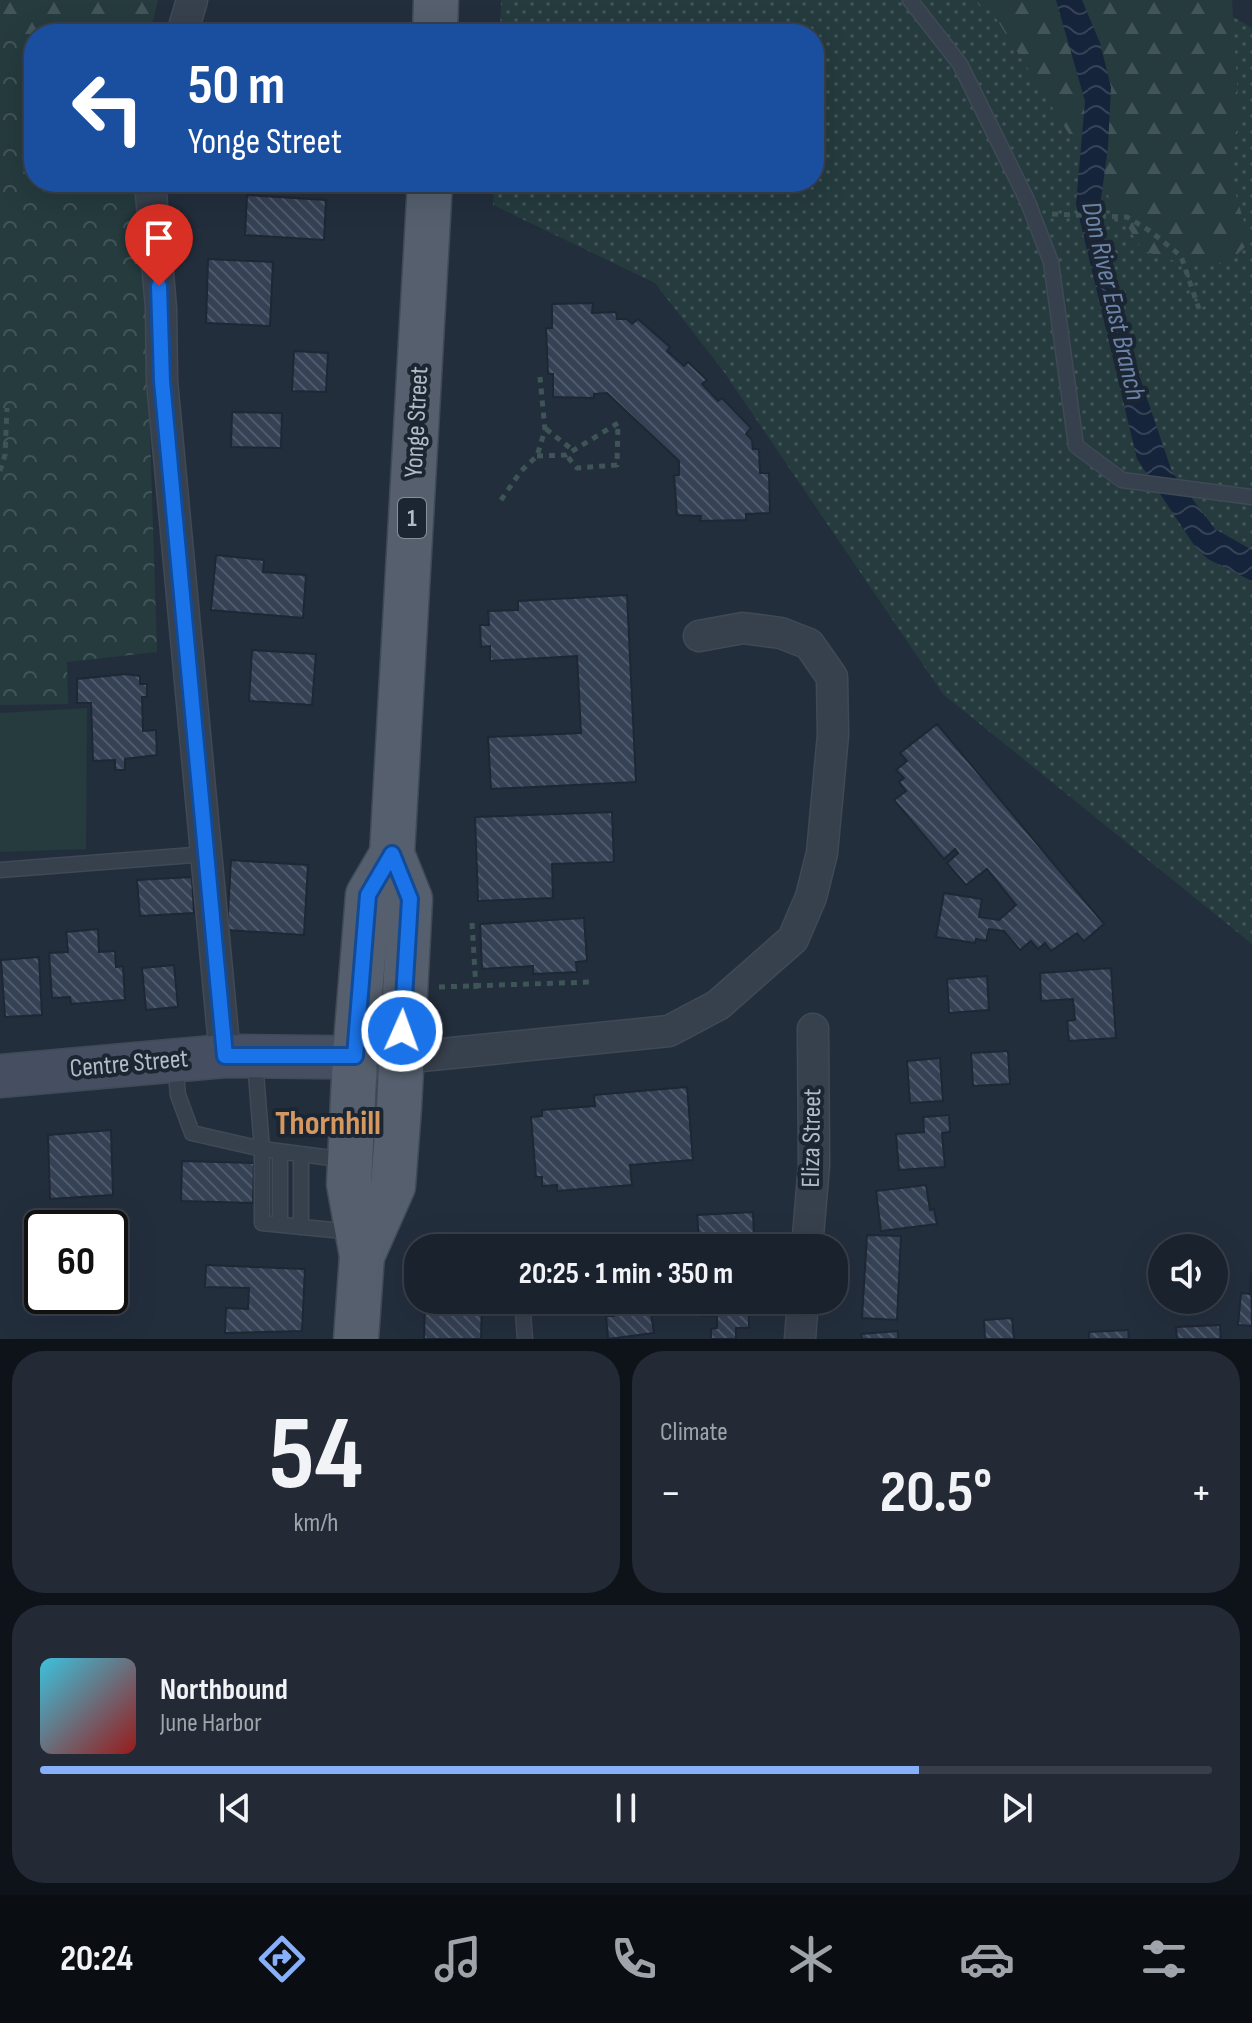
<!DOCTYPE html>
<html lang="en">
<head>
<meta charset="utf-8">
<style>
	body { margin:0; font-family:"Sofia Sans Condensed",sans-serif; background:#232a36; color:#f1f3f6; height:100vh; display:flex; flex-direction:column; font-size:30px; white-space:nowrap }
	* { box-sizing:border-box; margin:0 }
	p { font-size:26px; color:#9fa4aa }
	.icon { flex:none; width:44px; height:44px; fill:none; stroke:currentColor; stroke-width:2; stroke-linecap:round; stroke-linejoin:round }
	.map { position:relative; height:1339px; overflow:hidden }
	.drawer { display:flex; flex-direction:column; gap:12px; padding:12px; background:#0e1319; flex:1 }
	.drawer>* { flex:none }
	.top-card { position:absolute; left:24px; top:24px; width:800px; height:168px; border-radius:32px; box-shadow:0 8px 32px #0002,0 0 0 2px #383f4a; background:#1a4fa0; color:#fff; overflow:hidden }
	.fabs { position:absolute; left:1148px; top:1234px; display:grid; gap:16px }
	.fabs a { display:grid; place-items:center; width:80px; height:80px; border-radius:50%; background:#1a222e; box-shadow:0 8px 32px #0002,0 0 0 2px #383f4a; font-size:40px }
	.speed { position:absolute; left:24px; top:1210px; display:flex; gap:16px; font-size:40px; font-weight:700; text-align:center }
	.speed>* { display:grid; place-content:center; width:104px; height:104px; border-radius:50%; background:#1a222e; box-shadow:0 8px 32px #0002,0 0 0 2px #383f4a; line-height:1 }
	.speed .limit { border:4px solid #111; border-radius:12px; background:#fff; color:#111 }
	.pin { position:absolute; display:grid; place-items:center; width:68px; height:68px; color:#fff; margin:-82px -34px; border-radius:50% 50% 50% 0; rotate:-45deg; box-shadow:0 0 8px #0007 }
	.pin .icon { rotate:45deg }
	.me { position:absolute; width:88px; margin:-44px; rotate:2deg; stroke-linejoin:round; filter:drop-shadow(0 0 6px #0008) }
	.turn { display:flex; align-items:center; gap:28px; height:168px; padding:0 32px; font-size:36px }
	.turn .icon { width:104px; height:104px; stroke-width:2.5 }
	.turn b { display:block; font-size:56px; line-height:68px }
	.big { font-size:60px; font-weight:700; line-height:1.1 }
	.drawer .card { flex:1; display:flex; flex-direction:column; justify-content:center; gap:12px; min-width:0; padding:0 28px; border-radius:32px; background:#232a36 }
	.drawer .dial { align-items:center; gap:0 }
	.dial b { font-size:104px; line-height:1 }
	.song { display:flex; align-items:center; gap:24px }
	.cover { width:96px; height:96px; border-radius:12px; background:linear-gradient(135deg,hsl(190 70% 55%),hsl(0 70% 35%)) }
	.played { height:8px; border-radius:4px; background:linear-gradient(90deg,#88aff9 75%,#383f4a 75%) }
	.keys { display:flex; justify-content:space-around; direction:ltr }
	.heat { display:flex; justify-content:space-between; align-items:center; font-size:44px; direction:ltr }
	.drawer .tiles { flex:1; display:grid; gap:12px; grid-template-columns:1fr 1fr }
	.card:last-child { grid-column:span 2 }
	.trip { position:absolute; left:404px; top:1234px; width:444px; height:80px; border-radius:32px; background:#1a222e; box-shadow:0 8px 32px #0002,0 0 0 2px #383f4a; font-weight:700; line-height:80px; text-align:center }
	.menu { display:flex; height:128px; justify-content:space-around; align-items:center; background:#0a0e12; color:#9fa4aa }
	.menu .icon { width:56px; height:56px }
	.menu .current { color:#88aff9 }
	.menu b { font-size:36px; color:#f1f3f6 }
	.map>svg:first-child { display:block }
	.grass { fill:url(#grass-dots) }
	.forest { fill:url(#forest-firs) }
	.park { fill:url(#park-crowns) }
	.garden { fill:#253b3e }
	.water { fill:url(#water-waves) }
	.building { fill:url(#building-back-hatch); stroke:#1e2734; stroke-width:2 }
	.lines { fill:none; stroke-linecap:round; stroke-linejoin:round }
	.lane-casing { stroke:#404956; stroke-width:17 }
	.street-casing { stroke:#404956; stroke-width:33 }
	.secondary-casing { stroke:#404956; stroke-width:45 }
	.primary-casing { stroke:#404956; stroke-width:47 }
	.path { stroke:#3e5456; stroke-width:5; stroke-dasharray:6 6; stroke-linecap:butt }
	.lane { stroke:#37404d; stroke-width:14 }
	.street { stroke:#37404d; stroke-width:30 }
	.secondary { stroke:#454f61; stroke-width:42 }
	.primary { stroke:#555f6e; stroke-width:44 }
	.route-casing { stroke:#114b97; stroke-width:20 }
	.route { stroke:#1a73e8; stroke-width:14 }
	.labels { text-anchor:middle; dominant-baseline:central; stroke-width:8; stroke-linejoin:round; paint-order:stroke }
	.shield { fill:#1c2532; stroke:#868e9c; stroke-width:2 }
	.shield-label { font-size:24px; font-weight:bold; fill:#b3bbc9 }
	.street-label { font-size:26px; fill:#b3bbc9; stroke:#1c2532 }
	.water-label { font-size:28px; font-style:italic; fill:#6c83a8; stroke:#1c2532 }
	.district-label { font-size:34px; font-weight:bold; fill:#d59861; stroke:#1c2532 }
</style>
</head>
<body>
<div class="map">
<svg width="1252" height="1339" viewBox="0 0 1252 1339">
	<defs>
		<pattern id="grass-dots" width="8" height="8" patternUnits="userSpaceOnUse" patternTransform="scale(2)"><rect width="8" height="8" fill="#253b3e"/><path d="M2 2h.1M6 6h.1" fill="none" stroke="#425559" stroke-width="1.8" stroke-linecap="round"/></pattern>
		<pattern id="forest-firs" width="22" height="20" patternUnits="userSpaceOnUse" patternTransform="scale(2)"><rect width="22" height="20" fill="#253b3e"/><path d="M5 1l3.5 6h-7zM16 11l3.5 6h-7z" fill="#425559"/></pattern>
		<pattern id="park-crowns" width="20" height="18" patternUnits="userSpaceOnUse" patternTransform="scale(2)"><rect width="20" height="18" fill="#253b3e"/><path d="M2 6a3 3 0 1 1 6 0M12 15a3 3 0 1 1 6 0" fill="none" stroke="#425559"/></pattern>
		<pattern id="water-waves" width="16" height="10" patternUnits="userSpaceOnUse" patternTransform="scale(2)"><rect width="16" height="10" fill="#16243b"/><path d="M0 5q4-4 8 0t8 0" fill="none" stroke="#364256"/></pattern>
		<pattern id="building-back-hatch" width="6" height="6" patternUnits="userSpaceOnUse" patternTransform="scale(2)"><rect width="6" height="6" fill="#354154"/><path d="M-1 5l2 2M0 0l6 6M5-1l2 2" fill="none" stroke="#505a6b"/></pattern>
	</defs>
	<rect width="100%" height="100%" fill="#232e3d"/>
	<path class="grass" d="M501,0H1204L1252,28V944L943,694L724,372L655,283L493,205L494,182H814V34H500Z"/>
	<g class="forest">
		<path d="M0,0H158L150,34H34V52L0,43Z"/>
		<path d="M972,0H1232L1239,118L1230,175L1250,242L1227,264L1175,261L1143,251L992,12Z"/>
	</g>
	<path class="park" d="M0,34L34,45V182H142L157,652L67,662L68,704L0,705Z"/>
	<path class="garden" d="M87,708L86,849L0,852V713Z"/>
	<path class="water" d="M1056,0H1082L1100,43L1111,87L1108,147L1100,206L1104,240L1137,369L1172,472L1215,529L1252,550V581L1208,559L1196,548L1137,459L1076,204L1085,101Z"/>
	<g class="building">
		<path d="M112,27L131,34H109Z"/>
		<path d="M247,195L326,200L324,240L245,235Z"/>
		<path d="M208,259L273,262L270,326L206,323Z"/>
		<path d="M593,303L592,313L616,312L617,319H627L632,324L638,319L670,347L667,351L684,366L688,362L707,380L702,384L718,401L722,398L751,428L746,434L752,440L753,449H759L760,473H769L770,513L746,514V520L700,521L701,516L677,515L674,475H679V461L607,393L594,394V398L553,397V374H548L546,328H552V304Z"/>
		<path d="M294,351L328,353L326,392L292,391Z"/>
		<path d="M232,412L282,413L281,448L231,447Z"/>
		<path d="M216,555L264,560L263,572L306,575L303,618L211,610Z"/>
		<path d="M627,595L636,782L491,789L488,737L581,733L577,656L490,661V646L481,647L480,625H489L488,611L518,610V601Z"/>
		<path d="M252,650L316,654L312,705L249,701Z"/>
		<path d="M126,674L140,676V684H147V697H142L143,731L156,730L157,755L125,759V770H115V760L93,761L91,703H77V679Z"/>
		<path d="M937,724L1104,924L1084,941L1077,933L1051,951L1045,943L1038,949L1031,941L1020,950L1004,931L989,929L986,941L976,939L975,943L936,937L944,893L982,899L979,917L999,920L1016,905L987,869L966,885L947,863L958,853L955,849L944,859L894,800L906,791L899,782L904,778L896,770L907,761L900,753Z"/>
		<path d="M612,812L614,862L552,864L553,898L478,901L475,817Z"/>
		<path d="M231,860L308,865L304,935L227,930Z"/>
		<path d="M192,877L194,913L140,916L137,880Z"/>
		<path d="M584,918L587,961L576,962L577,972L533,974V966L482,969L480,924Z"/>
		<path d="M98,929L99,952L115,951L116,967L123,966L125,1000L71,1004L70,997L52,998L49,953L68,952L66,932Z"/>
		<path d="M39,957L42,1015L5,1017L1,960Z"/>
		<path d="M174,965L178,1007L146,1010L142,968Z"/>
		<path d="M1111,968L1116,1038L1069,1041L1067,1021L1075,1020L1073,999L1041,1001L1040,973Z"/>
		<path d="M987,976L989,1010L949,1013L947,979Z"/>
		<path d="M1008,1051L1010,1084L973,1086L971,1053Z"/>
		<path d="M940,1058L943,1101L910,1103L907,1061Z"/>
		<path d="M687,1087L693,1160L630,1165L632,1185L557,1191V1185L542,1186V1177H536L531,1117L542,1116V1110L595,1106L594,1095Z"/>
		<path d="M949,1115L950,1132L942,1133L945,1167L899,1170L896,1134L924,1132L923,1117Z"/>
		<path d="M111,1130L113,1195L50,1199L48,1135Z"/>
		<path d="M182,1161L254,1163L253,1203L181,1201Z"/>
		<path d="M926,1185L930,1210L934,1209L937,1224L881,1231L876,1191Z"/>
		<path d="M753,1212L754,1237L740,1238L741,1248H700L697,1215Z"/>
		<path d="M427,1235L484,1237V1248H427Z"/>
		<path d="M867,1235L901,1236L897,1320L862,1318Z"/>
		<path d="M206,1265L305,1269L302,1331L225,1333L226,1308L248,1309L249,1288L205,1287Z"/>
		<path d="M1251,1273L1252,1326L1238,1325L1241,1293L1250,1294Z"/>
		<path d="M425,1300H482L481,1339H424Z"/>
		<path d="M649,1300L654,1333L608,1339L606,1316H614L613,1302Z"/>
		<path d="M701,1300H749V1328H736V1339H711V1329L717,1328V1316H702Z"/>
		<path d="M1012,1318L1014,1339H985L984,1320Z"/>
		<path d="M1220,1325L1221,1339H1177L1176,1327Z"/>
		<path d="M1128,1330L1129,1339H1089V1332Z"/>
		<path d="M898,1331V1339H862L861,1334Z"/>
	</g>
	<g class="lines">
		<defs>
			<g id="lane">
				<path d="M910,0L960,64L1027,200L1051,262L1076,446L1122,480L1252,497"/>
				<path d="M0,870L206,854"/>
				<path d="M175,1065L178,1095L192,1133L262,1149L255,1061"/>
				<path d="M280,1152V1224"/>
				<path d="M347,1160L262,1149V1223L353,1232"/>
				<path d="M301,1227V1155"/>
				<path d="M522,1300L525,1339"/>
			</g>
			<g id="street">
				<path d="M182,34L192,0"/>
				<path d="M150,182L161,308L162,381L225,1056"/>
				<path d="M402,1058L669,1031L718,1005L793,939L811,897L822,853L833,735L832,677L809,644L781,633L743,628L699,636"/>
				<path d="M807,1248L814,1165L813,1029"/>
				<path d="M800,1339L803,1300"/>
			</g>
			<path id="secondary" d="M0,1076L225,1056L402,1058"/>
			<g id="primary">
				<path d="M435,34L436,0"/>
				<path d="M362,1256L393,1186L399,1108L410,899L392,854L430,182"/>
				<path d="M356,1339L362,1256L349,1184L355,1056L368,895L392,854"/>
			</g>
		</defs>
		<use href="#lane" class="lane-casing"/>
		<use href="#street" class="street-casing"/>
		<use href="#secondary" class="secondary-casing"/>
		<use href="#primary" class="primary-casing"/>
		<g class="path">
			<path d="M1052,214L1127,217L1150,231L1181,256L1199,309"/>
			<path d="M546,429L574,451"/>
			<path d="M537,456L566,455L618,423L617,465L577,468L566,455"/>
			<path d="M0,471L5,455L7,408"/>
			<path d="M501,500L521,471L537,456L545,430L540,377"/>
			<path d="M472,923L476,989"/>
			<path d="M439,987L590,982"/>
		</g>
		<use href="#lane" class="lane"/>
		<use href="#street" class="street"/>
		<use href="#secondary" class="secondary"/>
		<use href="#primary" class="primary"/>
	</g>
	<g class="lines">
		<defs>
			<path id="route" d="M159,286L162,381L225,1056H355L368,895L392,854L410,899L402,1031"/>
		</defs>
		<use href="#route" class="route-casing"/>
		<use href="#route" class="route"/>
	</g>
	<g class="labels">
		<rect class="shield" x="398" y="498" width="28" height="40" rx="6"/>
		<g class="shield-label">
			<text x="412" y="518">1</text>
		</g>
		<g class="street-label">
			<text transform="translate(417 422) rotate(-87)">Yonge Street</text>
			<text transform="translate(129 1064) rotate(-5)">Centre Street</text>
			<text transform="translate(812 1138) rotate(-89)">Eliza Street</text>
		</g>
		<g class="water-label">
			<text transform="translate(1113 301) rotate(77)">Don River East Branch</text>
		</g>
		<g class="district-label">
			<text x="328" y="1123">Thornhill</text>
		</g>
	</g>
</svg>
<div class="fabs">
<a><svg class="icon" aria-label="sound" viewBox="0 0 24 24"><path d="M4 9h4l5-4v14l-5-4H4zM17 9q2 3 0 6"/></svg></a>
</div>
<div class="speed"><div class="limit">60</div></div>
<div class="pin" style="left:159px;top:286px;background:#d93025"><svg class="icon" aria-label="arrive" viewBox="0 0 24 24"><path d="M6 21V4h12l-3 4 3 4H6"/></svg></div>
<svg class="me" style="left:402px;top:1031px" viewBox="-20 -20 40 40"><circle r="17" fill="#1a73e8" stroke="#fff" stroke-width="3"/><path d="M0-11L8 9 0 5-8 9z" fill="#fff"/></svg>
<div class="trip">20:25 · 1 min · 350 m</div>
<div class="top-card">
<div class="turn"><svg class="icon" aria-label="left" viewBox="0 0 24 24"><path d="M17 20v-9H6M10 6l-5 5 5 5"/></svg><div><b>50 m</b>Yonge Street</div></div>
</div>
</div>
<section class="drawer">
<div class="tiles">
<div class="card dial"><b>54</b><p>km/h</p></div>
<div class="card"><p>Climate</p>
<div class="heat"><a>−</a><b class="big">20.5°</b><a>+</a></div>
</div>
<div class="card">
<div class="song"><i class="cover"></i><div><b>Northbound</b><p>June Harbor</p></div></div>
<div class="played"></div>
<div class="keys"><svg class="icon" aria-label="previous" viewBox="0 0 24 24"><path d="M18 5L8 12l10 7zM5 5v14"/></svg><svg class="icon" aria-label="pause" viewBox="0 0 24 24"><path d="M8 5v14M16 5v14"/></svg><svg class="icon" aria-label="next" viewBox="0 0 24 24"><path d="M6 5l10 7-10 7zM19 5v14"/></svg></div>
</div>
</div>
</section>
<nav class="menu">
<b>20:24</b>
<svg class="icon current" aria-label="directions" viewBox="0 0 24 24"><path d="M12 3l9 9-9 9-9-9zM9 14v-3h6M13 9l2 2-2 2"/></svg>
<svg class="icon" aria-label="music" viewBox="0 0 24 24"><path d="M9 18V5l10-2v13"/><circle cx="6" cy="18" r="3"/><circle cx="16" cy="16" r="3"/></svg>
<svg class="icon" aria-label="phone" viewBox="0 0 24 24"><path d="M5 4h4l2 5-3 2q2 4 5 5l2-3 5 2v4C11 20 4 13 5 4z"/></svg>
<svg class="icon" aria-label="climate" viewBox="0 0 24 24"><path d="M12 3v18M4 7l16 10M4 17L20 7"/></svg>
<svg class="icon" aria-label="car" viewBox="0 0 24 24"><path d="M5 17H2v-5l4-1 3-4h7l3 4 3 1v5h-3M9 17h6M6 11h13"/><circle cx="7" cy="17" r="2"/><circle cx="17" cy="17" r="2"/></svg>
<svg class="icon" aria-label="filters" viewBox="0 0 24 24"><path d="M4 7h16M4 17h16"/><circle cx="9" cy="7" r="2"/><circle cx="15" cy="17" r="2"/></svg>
</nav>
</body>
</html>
